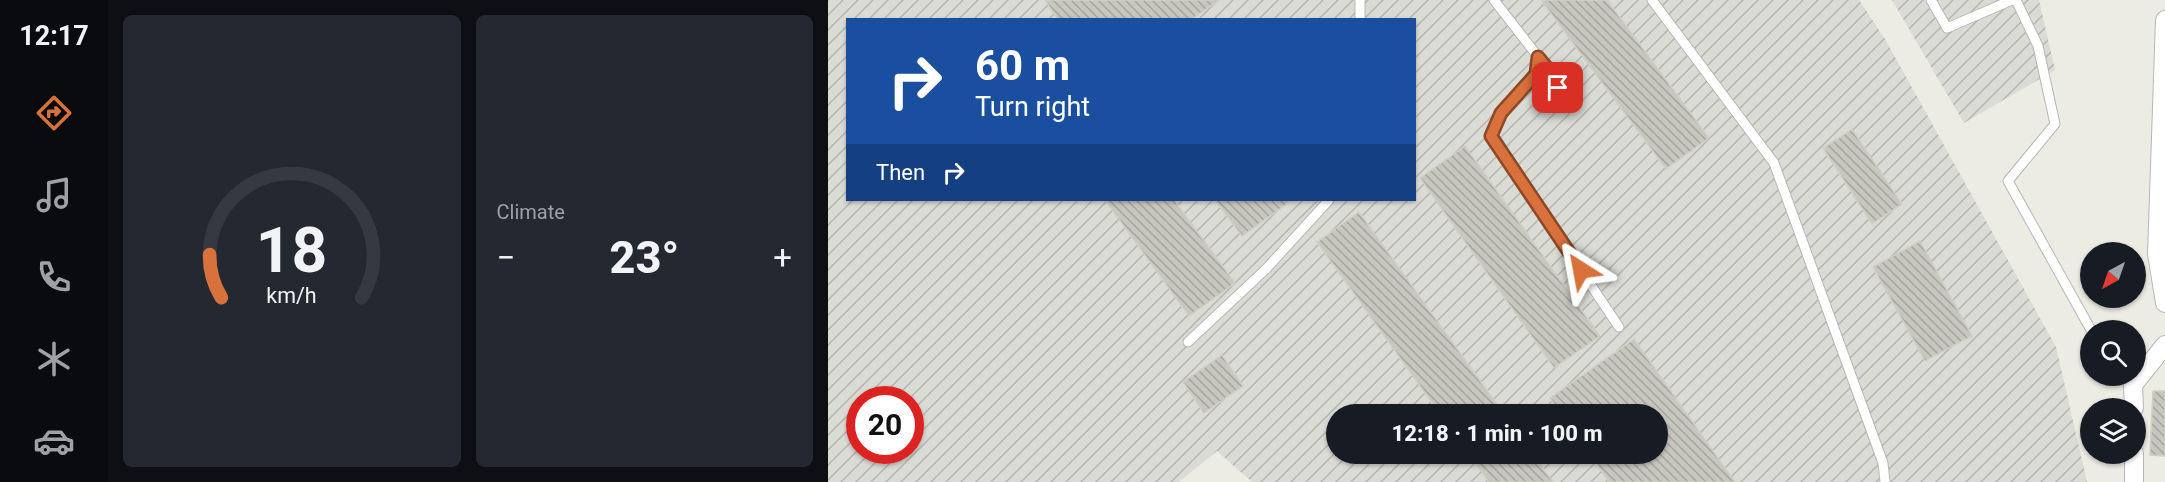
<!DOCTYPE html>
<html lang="en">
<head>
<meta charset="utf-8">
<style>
	body { margin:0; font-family:Roboto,sans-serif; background:#242831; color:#f1f3f6; height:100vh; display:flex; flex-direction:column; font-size:22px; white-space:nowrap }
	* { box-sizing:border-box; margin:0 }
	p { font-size:20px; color:#9ea1a6 }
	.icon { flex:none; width:33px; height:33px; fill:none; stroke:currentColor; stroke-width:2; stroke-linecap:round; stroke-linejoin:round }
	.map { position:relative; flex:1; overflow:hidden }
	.panel { display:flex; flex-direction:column; gap:15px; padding:15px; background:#0d0f14; width:720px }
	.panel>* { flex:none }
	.hud { position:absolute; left:18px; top:18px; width:570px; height:183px; border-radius:0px; box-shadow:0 2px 4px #0004; background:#1a4fa0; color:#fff; overflow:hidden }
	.needle { width:39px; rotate:220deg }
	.controls { position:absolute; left:1252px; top:242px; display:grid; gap:12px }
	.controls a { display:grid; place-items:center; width:66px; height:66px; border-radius:50%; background:#171b24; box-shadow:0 2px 4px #0004; font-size:30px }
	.speed { position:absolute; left:18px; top:386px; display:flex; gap:12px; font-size:30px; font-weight:700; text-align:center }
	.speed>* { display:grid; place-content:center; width:78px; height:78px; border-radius:50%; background:#171b24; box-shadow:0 2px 4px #0004; line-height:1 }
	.speed .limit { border:9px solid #d22; background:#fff; color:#111 }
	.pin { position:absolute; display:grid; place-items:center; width:51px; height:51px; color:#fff; margin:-26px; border-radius:12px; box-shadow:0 3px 9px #0006 }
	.me { position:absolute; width:66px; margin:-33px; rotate:326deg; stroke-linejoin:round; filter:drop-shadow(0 0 4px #0008) }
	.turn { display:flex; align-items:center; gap:21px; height:126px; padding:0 30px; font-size:27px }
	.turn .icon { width:78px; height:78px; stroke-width:2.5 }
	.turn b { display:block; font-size:42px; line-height:51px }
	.then { display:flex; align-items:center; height:57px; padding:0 30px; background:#0003; gap:12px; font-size:22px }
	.big { font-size:45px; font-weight:800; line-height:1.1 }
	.panel .tile { flex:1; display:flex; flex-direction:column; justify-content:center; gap:9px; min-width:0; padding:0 21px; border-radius:9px; background:#242831 }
	.panel .dial { align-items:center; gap:0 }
	.dial svg { height:156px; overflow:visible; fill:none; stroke:#363941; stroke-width:7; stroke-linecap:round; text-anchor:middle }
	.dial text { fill:#f1f3f6; stroke:none }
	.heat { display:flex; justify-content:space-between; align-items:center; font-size:33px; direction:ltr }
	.panel .tiles { flex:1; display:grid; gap:15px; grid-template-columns:repeat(2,1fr) }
	.trip { position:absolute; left:498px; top:404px; width:342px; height:60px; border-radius:30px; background:#171b24; box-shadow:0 2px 4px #0004; font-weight:800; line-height:60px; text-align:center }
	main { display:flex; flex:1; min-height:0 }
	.tabs { display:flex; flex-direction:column; width:108px; justify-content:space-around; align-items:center; background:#090b0e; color:#9ea1a6 }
	.tabs .icon { width:42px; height:42px }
	.tabs .selected { color:#d9713c }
	.tabs b { font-size:27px; color:#f1f3f6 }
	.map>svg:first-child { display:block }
	.industrial { fill:url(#industrial-furrows); fill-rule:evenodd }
	.building { fill:url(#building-back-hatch); stroke:#d0d0c2; stroke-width:1.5 }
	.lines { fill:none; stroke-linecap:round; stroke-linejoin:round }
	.lane-casing { stroke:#b5b6bc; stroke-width:11 }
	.street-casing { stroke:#b5b6bc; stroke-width:20 }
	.lane { stroke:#fff; stroke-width:9 }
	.street { stroke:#fff; stroke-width:18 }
	.route-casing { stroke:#8d4927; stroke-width:15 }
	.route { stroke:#d9713c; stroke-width:10 }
</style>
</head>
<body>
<main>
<nav class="tabs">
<b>12:17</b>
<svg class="icon selected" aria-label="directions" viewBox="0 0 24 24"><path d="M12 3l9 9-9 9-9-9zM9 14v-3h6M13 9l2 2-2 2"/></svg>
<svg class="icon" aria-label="music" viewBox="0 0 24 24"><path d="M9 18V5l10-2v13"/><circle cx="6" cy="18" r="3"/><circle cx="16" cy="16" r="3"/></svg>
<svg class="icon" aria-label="phone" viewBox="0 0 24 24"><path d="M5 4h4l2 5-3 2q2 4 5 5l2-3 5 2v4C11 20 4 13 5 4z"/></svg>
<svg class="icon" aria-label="climate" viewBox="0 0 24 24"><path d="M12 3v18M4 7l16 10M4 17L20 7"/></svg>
<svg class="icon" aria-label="car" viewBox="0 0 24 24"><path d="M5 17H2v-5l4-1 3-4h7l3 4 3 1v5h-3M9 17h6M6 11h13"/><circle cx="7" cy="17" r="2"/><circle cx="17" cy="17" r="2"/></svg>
</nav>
<section class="panel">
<div class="tiles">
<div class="tile dial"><svg viewBox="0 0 100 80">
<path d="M14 69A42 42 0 1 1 86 69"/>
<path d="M14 69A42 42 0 0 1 8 47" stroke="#d9713c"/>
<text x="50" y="56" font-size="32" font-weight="700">18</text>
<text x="50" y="72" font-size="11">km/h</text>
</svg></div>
<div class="tile"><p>Climate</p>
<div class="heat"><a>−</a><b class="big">23°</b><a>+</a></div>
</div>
</div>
</section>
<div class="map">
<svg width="1337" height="482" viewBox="0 0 1337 482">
	<defs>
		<pattern id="industrial-furrows" width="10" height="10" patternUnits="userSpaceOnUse" patternTransform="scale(1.5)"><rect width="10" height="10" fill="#dbdbd5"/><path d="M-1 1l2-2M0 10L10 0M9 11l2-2" fill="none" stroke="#b5b5b0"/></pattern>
		<pattern id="building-back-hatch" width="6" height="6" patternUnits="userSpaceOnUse" patternTransform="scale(1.5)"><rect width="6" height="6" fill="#c8c7bf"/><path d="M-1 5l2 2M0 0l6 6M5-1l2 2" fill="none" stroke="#a5a59f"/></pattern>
	</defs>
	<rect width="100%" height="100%" fill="#ecece3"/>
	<g class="industrial">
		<path d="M0,0H1031L1057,39L1228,347L1259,482H424L389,451L351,482H0ZM20,20H586V200H20ZM32,399H82V450H32ZM508,414H830V453H508Z"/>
		<path d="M1064,0H1211L1227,70L1136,123Z"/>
	</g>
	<g class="building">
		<path d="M217,0H391L363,20H230Z"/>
		<path d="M713,0H779L881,138L838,169Z"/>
		<path d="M1024,129L1074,204L1044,224L995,148Z"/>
		<path d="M637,146L772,336L726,368L592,178Z"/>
		<path d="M277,200H346L407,283L361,316Z"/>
		<path d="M387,200H456L459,204L414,236Z"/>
		<path d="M531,212L676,414H612L489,242Z"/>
		<path d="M1092,241L1144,336L1097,361L1045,267Z"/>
		<path d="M806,339L907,482H781L761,453H830V414H733L722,398Z"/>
		<path d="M394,355L415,386L376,413L355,382Z"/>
		<path d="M1325,391H1337V456L1322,455Z"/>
		<path d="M640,453H704L725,482H661Z"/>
	</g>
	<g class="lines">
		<defs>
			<g id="lane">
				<path d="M666,0L725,76L735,101"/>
				<path d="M824,0L946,163L1055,463L1057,482"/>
				<path d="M1103,0L1119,28L1184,0"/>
				<path d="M1188,0L1210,46L1227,124L1180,181L1263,330"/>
				<path d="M532,20V0"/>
				<path d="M710,57L708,74L673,113L663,136L791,327"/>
				<path d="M360,342L438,269L501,200"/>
				<path d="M1292,375L1305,385"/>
			</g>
			<g id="street">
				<path d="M1337,20L1329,254L1337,303"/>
				<path d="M1306,408L1305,385L1337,345"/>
				<path d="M1306,453V482"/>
			</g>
		</defs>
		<use href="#lane" class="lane-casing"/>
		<use href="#street" class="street-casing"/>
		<use href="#lane" class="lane"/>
		<use href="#street" class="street"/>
	</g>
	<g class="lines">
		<defs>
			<path id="route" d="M730,88L726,76L710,57L708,74L673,113L663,136L753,270"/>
		</defs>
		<use href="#route" class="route-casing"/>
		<use href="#route" class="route"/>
	</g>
</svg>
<div class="controls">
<a><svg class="needle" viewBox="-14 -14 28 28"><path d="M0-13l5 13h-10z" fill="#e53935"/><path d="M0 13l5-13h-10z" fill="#9ea1a6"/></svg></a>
<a><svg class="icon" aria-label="search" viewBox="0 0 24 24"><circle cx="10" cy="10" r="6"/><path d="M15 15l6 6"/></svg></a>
<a><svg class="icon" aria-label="layers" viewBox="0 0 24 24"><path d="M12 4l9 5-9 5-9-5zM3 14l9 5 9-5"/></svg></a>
</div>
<div class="speed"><div class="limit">20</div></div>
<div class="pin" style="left:730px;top:88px;background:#d93025"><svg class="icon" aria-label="arrive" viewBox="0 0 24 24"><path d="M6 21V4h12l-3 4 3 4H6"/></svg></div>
<svg class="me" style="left:753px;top:270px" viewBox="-20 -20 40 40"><path d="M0-17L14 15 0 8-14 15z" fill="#d9713c" stroke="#fff" stroke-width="4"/></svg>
<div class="trip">12:18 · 1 min · 100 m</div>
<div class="hud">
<div class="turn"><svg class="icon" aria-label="right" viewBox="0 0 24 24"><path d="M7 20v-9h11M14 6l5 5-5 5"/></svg><div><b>60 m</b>Turn right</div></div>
<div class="then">Then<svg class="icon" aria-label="right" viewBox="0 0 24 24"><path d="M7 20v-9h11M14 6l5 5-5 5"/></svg></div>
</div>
</div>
</main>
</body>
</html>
